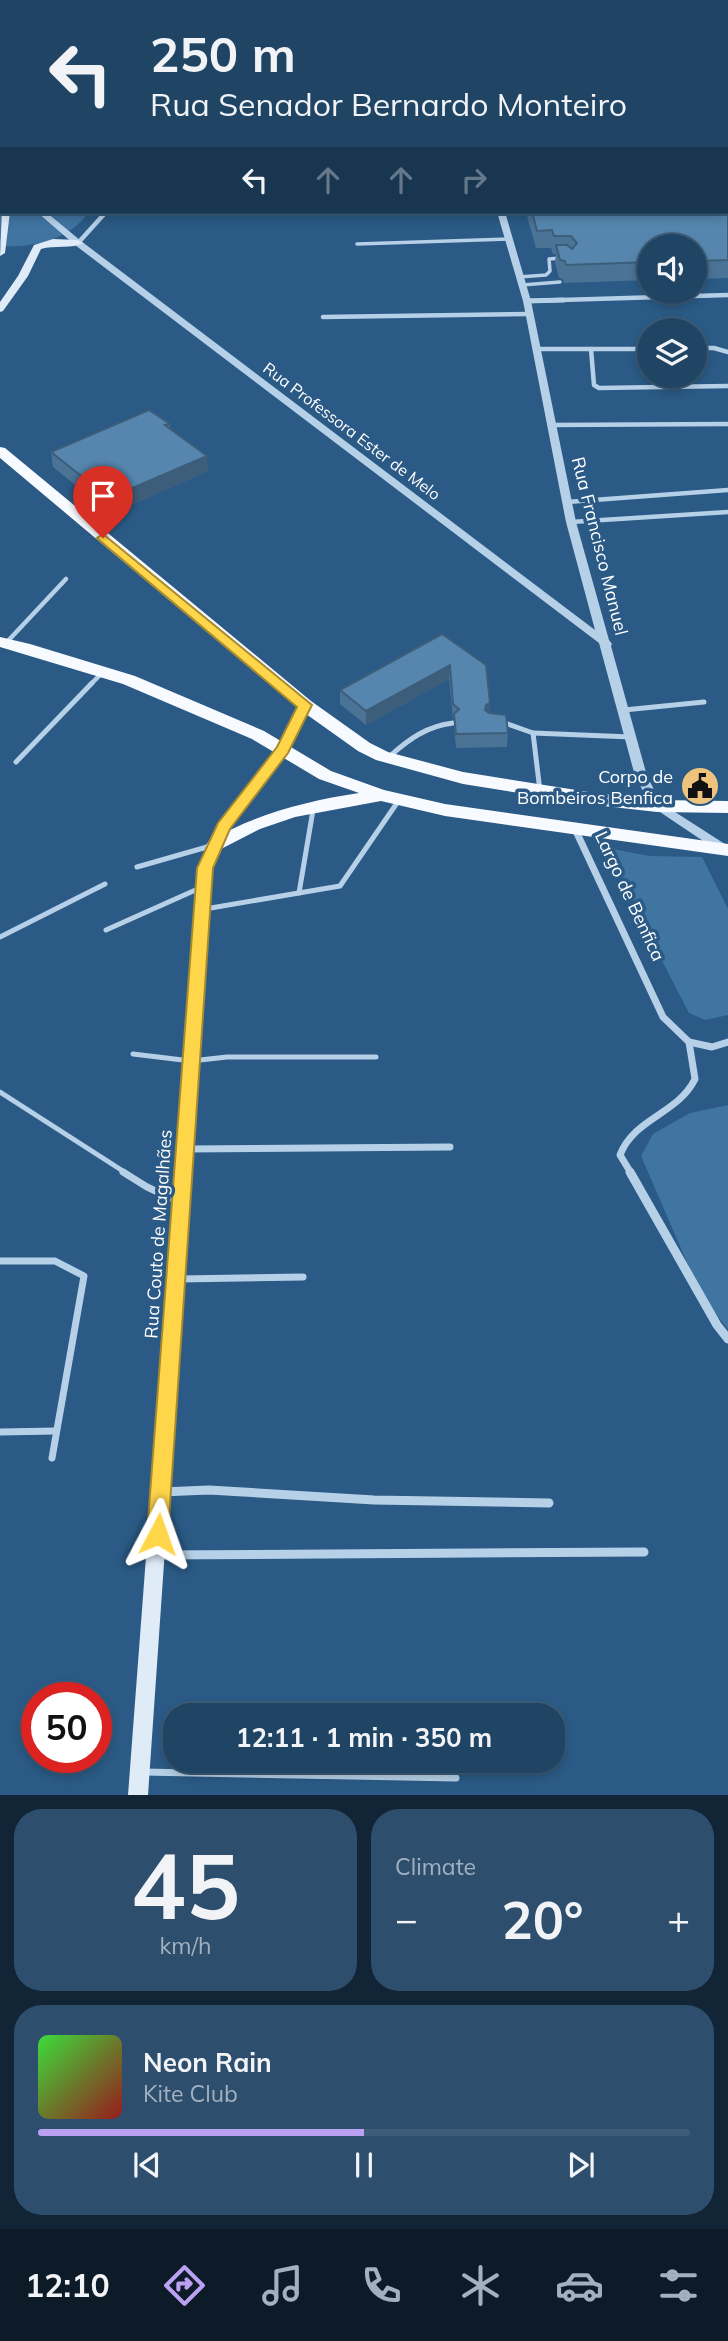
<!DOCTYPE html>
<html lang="en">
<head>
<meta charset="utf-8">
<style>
	body { margin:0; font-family:Mulish,sans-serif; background:#2d4e6d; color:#f1f3f6; height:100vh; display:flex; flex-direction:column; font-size:26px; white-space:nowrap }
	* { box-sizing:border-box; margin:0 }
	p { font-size:23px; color:#a2b0bf }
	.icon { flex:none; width:38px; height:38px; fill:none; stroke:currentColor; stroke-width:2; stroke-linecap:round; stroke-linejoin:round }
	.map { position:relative; height:1795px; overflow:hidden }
	.sheet { display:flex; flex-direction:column; gap:14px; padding:14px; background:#122537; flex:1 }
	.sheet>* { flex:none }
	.guide { position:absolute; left:0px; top:0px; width:728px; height:214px; box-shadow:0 4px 10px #0003,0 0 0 2px #3d5c78; background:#204464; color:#f1f3f6; overflow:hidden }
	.controls { position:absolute; left:637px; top:234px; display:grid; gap:14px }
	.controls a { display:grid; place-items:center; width:70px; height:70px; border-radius:50%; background:#204464; box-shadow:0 4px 10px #0003,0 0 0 2px #3d5c78; font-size:35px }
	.speed { position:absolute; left:21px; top:1682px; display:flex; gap:14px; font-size:35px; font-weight:700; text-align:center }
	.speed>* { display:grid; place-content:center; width:91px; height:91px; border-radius:50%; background:#204464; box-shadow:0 4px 10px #0003,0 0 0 2px #3d5c78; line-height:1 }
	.speed .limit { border:10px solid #d22; background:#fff; color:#111 }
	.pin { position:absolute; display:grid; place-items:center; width:60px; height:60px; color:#fff; margin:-72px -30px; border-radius:50% 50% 50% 0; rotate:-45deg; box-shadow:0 0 7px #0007 }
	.pin .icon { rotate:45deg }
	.me { position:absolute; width:77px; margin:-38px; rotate:4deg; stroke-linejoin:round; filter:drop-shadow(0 0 5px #0008) }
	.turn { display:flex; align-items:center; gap:24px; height:147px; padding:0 35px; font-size:32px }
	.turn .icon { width:91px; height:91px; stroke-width:2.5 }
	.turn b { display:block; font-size:49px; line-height:60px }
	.lanes { display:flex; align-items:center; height:66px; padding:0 35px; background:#0003; justify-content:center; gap:35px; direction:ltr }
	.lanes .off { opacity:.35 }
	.big { font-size:52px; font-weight:700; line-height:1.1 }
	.sheet .card { flex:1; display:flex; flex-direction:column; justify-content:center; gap:10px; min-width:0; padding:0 24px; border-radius:28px; background:#2d4e6d }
	.sheet .dial { align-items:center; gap:0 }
	.dial b { font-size:91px; line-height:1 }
	.song { display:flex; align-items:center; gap:21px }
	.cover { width:84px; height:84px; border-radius:10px; background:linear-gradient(135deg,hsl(120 70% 55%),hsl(0 70% 35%)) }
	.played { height:7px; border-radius:4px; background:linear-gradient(90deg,#bca0f2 50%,#3d5c78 50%) }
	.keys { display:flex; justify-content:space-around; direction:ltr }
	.heat { display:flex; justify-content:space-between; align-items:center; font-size:38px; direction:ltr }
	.sheet .tiles { flex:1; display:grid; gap:14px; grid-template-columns:1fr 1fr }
	.card:last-child { grid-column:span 2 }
	.trip { position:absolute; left:163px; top:1703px; width:402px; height:70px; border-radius:28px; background:#204464; box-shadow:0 4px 10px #0003,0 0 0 2px #3d5c78; font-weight:700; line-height:70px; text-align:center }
	.tab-bar { display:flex; height:112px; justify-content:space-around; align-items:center; background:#0d1b28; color:#a2b0bf }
	.tab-bar .icon { width:49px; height:49px }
	.tab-bar .on { color:#bca0f2 }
	.tab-bar b { font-size:32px; color:#f1f3f6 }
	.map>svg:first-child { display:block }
	.green { fill:#4074a1 }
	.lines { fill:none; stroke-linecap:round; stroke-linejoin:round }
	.service-far3 { stroke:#b6d0e7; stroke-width:3.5 }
	.service-far2 { stroke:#b6d0e7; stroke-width:4.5 }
	.service-far1 { stroke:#b6d0e7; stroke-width:5 }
	.service { stroke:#b6d0e7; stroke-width:7 }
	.minor-far3 { stroke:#b6d0e7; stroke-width:4.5 }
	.minor-far2 { stroke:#b6d0e7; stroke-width:5 }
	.minor-far1 { stroke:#b6d0e7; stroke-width:7 }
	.minor { stroke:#b6d0e7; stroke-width:9 }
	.tertiary { fill:#b6d0e7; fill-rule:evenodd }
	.secondary { fill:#dfebf7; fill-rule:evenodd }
	.primary { fill:#f7fafe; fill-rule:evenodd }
	.wall { fill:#4a7396 }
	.shaded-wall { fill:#3c5e7a }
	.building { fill:#5686ae; stroke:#3c5e7a; stroke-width:2 }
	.route { fill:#ffd54a; stroke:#a68a30; stroke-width:2 }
	.labels { text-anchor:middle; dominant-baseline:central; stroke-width:7; stroke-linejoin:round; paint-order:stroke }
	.far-street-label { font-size:16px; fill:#fff; stroke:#2a5a85 }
	.street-label { font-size:18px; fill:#fff; stroke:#2a5a85 }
	.poi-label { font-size:18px; fill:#fff; stroke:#2a5a85; text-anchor:end }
</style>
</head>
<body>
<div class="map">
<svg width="728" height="1795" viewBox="0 0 728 1795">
	<rect width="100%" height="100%" fill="#2a5a85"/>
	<g class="green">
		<path d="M0,186L2,212H85V217C65,241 31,248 0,246Z"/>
		<path d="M603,847L649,856L702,857L728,909V1015L705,1020L689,1013Z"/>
		<path d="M728,1105V1329L702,1297L641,1156L653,1134L690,1113Z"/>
	</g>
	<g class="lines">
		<g class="service-far3">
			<path d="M357,244L509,239"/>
			<path d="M519,277L546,275L550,271L549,259L560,258"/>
			<path d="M522,285L560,282"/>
		</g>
		<g class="service-far2">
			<path d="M323,317L529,314"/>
			<path d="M695,348H714L728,352"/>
			<path d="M536,349H649"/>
			<path d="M591,349L594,385L599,388L728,386"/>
			<path d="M552,425L728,424"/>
			<path d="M567,502L728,490"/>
			<path d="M571,522L728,512"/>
			<path d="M6,643L66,579"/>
			<path d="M90,685L103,672"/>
		</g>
		<g class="service-far1">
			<path d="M624,710L704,702"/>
			<path d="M502,722L533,733L540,791"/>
			<path d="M533,733L631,737"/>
			<path d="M390,756C409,739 427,726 453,723"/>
			<path d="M16,762L92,683"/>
			<path d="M137,867L214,845"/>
			<path d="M299,893L313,810"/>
			<path d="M205,909L340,886L399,800"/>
			<path d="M106,930L200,888"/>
			<path d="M0,937L105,884"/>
			<path d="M133,1054L191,1061L227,1057H376"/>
			<path d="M0,1092L126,1173"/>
		</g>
		<g class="service">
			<path d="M123,1172L147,1187L179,1202"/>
			<path d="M0,1261H55L84,1276L52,1458"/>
			<path d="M179,1279L303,1277"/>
			<path d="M0,1432L56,1431"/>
			<path d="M143,1772L456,1778"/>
		</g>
		<g class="minor-far3">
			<path d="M247,2L261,0"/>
			<path d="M0,147L2,139"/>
			<path d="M78,243L106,212"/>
			<path d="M527,301L728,295"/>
		</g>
		<path class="minor-far2" d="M527,301L563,300"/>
		<g class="minor-far1">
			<path d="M575,829L663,1017L689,1042L712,1047L728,1042"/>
			<path d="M186,1149L450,1147"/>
			<path d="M631,1173L620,1155C634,1118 678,1114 695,1079L689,1042"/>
		</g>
		<g class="minor">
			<path d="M630,1172L717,1325L728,1339"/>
			<path d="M161,1492L209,1490L374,1500L549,1503"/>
			<path d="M157,1555L644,1552"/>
		</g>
		<g class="tertiary">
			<rect x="0" y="180" width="2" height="5"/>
			<path d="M37,212H46L81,241L595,630L566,522L523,301L497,212H505L531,301L576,522L609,640L612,644L611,646L647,776L661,803L728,846V853H721L651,806L635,776L599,643L75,245Z"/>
		</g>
		<g class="secondary">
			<rect x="44" y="0" width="8" height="2"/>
			<path d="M2,210L10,212L5,253L0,256Z"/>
			<path d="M53,239L78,240L83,243C73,249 54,245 41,249L28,276L3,311L0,312V302L18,276L34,245Z"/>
			<path d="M305,701L311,705L288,752L229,829L212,868L148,1795H128L198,868L218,824L277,747L299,705Z"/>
		</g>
		<g class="primary">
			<path d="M0,447L5,448L311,701L370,743L388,752L463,772L595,793L657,800L728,801V813L657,812L595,805L463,784L376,760L358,751L299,709L0,458Z"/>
			<path d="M0,637L30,644L135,676L264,731L331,771L384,790L445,804L728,844V856L445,816L381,801L295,817L260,829L221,849H209L206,845L209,841C256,814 306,801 359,793L319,779L252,739L123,684L0,647Z"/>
		</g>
	</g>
	<g class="wall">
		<rect x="726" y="104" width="2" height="45"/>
		<path d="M728,151V278L695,279V247H649V280L564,283L563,279L559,278L555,262L556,254H553L551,248H536L526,212H726Z"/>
		<path d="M170,424V429L208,471L111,514L53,467L51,452Z"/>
		<path d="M442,634L490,703L489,713L508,733L507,747L456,748L454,728V719L453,718L449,679L366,725L340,704V690Z"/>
	</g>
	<g class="shaded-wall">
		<path d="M207,456L208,471L111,514L109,498Z"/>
		<path d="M450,665L449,679L366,725V711Z"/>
		<path d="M490,703L489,717L484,724L486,705Z"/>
	</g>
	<g class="building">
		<path d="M726,104H728V130L726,126Z"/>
		<path d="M726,151H728V260L695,261V247H649V262L566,265L565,261L560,260L556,245H567L572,249L577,243L571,236H554L552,230L537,231L532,212H726Z"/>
		<path d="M149,410L170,424L165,425L207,456L109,498L51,452Z"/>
		<path d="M442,634L486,665L490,703L486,705L485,710L489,713L506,715L508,733L456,734L454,714L459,709L453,704L450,665L366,711L340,690Z"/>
	</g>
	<path class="route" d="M103,534L312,705L288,753L230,829L213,868L168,1534L165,1541L158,1544L150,1541L147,1534L197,868L218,823L277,747L297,707L99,540L97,538Z"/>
	<defs>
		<symbol id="civic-disc" viewBox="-11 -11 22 22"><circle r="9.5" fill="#edc37e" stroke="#2a5a85"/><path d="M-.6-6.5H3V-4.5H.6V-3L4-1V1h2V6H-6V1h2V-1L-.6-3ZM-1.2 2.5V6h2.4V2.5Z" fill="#111"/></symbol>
	</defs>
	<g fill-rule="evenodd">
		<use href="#civic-disc" x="678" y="764" width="44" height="44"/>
	</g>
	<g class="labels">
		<g class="far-street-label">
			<text transform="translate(352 431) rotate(37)">Rua Professora Ester de Melo</text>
		</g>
		<g class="street-label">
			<text transform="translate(600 546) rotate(76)">Rua Francisco Manuel</text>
			<text transform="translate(630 896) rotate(65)">Largo de Benfica</text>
			<text transform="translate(158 1234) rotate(-86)">Rua Couto de Magalhães</text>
		</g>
		<g class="poi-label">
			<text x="673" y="776">Corpo de<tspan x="673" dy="21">Bombeiros Benfica</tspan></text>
		</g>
	</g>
</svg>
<div class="controls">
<a><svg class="icon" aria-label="sound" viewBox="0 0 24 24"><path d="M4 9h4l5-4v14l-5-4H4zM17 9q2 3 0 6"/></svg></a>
<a><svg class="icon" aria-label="layers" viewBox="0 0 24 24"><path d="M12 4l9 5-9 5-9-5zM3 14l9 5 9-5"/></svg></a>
</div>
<div class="speed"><div class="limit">50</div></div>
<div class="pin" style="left:103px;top:538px;background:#d93025"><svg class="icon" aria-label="arrive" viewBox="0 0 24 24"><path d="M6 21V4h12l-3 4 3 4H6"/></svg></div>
<svg class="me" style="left:158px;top:1534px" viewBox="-20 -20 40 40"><path d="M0-17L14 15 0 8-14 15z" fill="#ffd54a" stroke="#fff" stroke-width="4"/></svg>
<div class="trip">12:11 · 1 min · 350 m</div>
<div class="guide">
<div class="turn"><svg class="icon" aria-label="left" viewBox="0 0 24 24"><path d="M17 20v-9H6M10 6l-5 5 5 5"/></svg><div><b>250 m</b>Rua Senador Bernardo Monteiro</div></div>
<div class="lanes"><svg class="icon" aria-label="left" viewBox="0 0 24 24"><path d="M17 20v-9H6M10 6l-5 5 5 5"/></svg><svg class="icon off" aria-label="ahead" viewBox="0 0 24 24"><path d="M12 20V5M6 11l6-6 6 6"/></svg><svg class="icon off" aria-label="ahead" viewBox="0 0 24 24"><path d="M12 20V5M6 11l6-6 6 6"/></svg><svg class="icon off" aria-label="right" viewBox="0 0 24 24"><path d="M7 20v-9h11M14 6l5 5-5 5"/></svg></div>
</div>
</div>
<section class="sheet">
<div class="tiles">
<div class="card dial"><b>45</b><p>km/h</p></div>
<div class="card"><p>Climate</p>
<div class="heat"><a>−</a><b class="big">20°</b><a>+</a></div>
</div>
<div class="card">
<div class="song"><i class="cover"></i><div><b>Neon Rain</b><p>Kite Club</p></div></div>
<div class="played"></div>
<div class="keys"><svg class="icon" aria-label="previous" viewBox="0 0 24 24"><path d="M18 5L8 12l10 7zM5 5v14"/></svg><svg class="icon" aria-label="pause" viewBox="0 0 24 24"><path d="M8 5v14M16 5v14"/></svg><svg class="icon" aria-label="next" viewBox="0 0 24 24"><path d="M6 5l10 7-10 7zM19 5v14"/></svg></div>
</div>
</div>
</section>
<nav class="tab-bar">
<b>12:10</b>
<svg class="icon on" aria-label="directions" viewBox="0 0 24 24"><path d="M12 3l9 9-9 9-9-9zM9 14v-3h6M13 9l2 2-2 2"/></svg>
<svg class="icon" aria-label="music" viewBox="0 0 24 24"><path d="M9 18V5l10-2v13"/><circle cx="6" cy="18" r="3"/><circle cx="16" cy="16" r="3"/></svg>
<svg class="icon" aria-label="phone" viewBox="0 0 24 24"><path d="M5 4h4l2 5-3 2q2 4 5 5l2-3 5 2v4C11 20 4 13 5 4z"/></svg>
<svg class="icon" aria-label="climate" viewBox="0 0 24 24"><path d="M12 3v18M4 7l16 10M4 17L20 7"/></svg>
<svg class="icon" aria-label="car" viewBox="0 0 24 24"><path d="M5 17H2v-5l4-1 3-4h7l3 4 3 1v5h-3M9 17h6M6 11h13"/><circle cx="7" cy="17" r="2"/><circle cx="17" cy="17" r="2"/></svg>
<svg class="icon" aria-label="filters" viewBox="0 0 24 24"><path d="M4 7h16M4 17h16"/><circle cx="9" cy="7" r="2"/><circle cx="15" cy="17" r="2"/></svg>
</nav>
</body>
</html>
